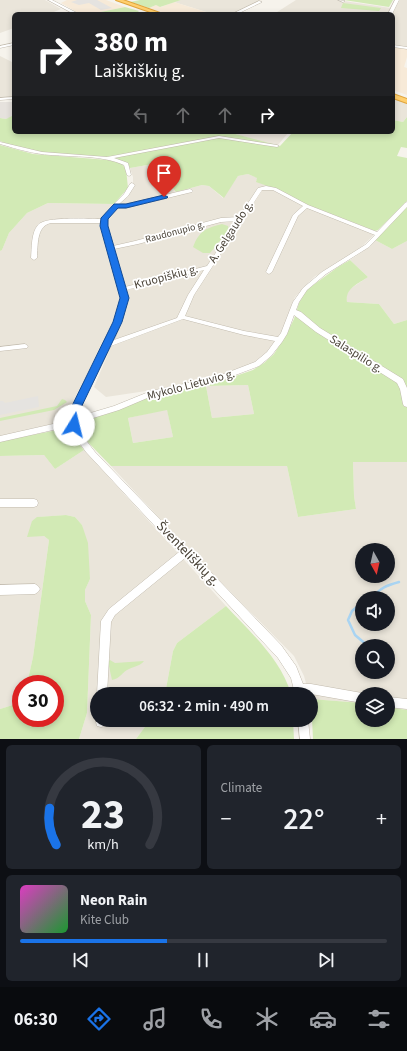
<!DOCTYPE html>
<html lang="en">
<head>
<meta charset="utf-8">
<style>
	body { margin:0; font-family:"Source Sans 3",sans-serif; background:#20242c; color:#f1f3f6; height:100vh; display:flex; flex-direction:column; font-size:15px; white-space:nowrap }
	* { box-sizing:border-box; margin:0 }
	p { font-size:13px; color:#9ea1a6 }
	.icon { flex:none; width:22px; height:22px; fill:none; stroke:currentColor; stroke-width:2; stroke-linecap:round; stroke-linejoin:round }
	.map { position:relative; height:739px; overflow:hidden }
	.drawer { display:flex; flex-direction:column; gap:6px; padding:6px; background:#0d0f14; flex:1 }
	.drawer>* { flex:none }
	.guide { position:absolute; left:12px; top:12px; width:383px; height:122px; border-radius:6px; box-shadow:0 2px 6px #0003; background:#202124; color:#fff; overflow:hidden }
	.needle { width:26px; rotate:172deg }
	.buttons { position:absolute; left:355px; top:543px; display:grid; gap:8px }
	.buttons a { display:grid; place-items:center; width:40px; height:40px; border-radius:50%; background:#171b24; box-shadow:0 2px 6px #0003; font-size:20px }
	.speed { position:absolute; left:12px; top:675px; display:flex; gap:8px; font-size:20px; font-weight:700; text-align:center }
	.speed>* { display:grid; place-content:center; width:52px; height:52px; border-radius:50%; background:#171b24; box-shadow:0 2px 6px #0003; line-height:1 }
	.speed .limit { border:6px solid #d22; background:#fff; color:#111 }
	.pin { position:absolute; display:grid; place-items:center; width:34px; height:34px; color:#fff; margin:-41px -17px; border-radius:50% 50% 50% 0; rotate:-45deg; box-shadow:0 0 4px #0007 }
	.pin .icon { rotate:45deg }
	.me { position:absolute; width:44px; margin:-22px; rotate:9deg; stroke-linejoin:round; filter:drop-shadow(0 0 3px #0008) }
	.turn { display:flex; align-items:center; gap:14px; height:84px; padding:0 16px; font-size:18px }
	.turn .icon { width:52px; height:52px; stroke-width:2.5 }
	.turn b { display:block; font-size:28px; line-height:34px }
	.lanes { display:flex; align-items:center; height:38px; padding:0 16px; background:#0003; justify-content:center; gap:20px; direction:ltr }
	.lanes .off { opacity:.35 }
	.big { font-size:30px; font-weight:600; line-height:1.1 }
	.drawer .card { flex:1; display:flex; flex-direction:column; justify-content:center; gap:6px; min-width:0; padding:0 14px; border-radius:6px; background:#20242c }
	.drawer .dial { align-items:center; gap:0 }
	.dial svg { height:104px; overflow:visible; fill:none; stroke:#363941; stroke-width:7; stroke-linecap:round; text-anchor:middle }
	.dial text { fill:#f1f3f6; stroke:none }
	.song { display:flex; align-items:center; gap:12px }
	.cover { width:48px; height:48px; border-radius:6px; background:linear-gradient(135deg,hsl(310 70% 55%),hsl(130 70% 35%)) }
	.played { height:4px; border-radius:2px; background:linear-gradient(90deg,#1a73e8 40%,#363941 40%) }
	.keys { display:flex; justify-content:space-around; direction:ltr }
	.heat { display:flex; justify-content:space-between; align-items:center; font-size:22px; direction:ltr }
	.drawer .tiles { flex:1; display:grid; gap:6px; grid-template-columns:1fr 1fr }
	.card:last-child { grid-column:span 2 }
	.trip { position:absolute; left:90px; top:687px; width:228px; height:40px; border-radius:20px; background:#171b24; box-shadow:0 2px 6px #0003; font-weight:600; line-height:40px; text-align:center }
	.dock { display:flex; height:64px; justify-content:space-around; align-items:center; background:#090b0e; color:#9ea1a6 }
	.dock .icon { width:28px; height:28px }
	.dock .selected { color:#1a73e8 }
	.dock b { font-size:18px; color:#f1f3f6 }
	.map>svg:first-child { display:block }
	.residential { fill:#eae5da; fill-rule:evenodd }
	.commercial { fill:#f7ead8 }
	.industrial { fill:#e6e2dd }
	.green { fill:#d2eab5; fill-rule:evenodd }
	.parking { fill:#e5e3e0 }
	.lines { fill:none; stroke-linecap:round; stroke-linejoin:round }
	.stream { stroke:#a9d4f2; stroke-width:2.5 }
	.minor-casing { stroke:#c2bbae; stroke-width:1 }
	.highway-casing { stroke:#e0a43c; stroke-width:2 }
	.minor { fill:#fff; fill-rule:evenodd }
	.highway { fill:#ffcf6e; fill-rule:evenodd }
	.route { fill:#1a73e8; stroke:#114b97 }
	.labels { text-anchor:middle; dominant-baseline:central; stroke-width:3.5; stroke-linejoin:round; paint-order:stroke }
	.far-street-label { font-size:10px; fill:#4b4439; stroke:#fff }
	.street-label { font-size:12px; fill:#4b4439; stroke:#fff }
	.near-street-label { font-size:14px; fill:#4b4439; stroke:#fff }
</style>
</head>
<body>
<div class="map">
<svg width="407" height="739" viewBox="0 0 407 739">
	<rect width="100%" height="100%" fill="#f6f3ec"/>
	<g class="residential">
		<path d="M0,0H45L61,9L49,14H14V28L0,33Z"/>
		<path d="M181,0H262L232,14H213L174,2Z"/>
		<path d="M296,0H337L391,8L388,14H274Z"/>
		<path d="M400,0H407V48L393,46L392,14Z"/>
		<path d="M0,56L14,63V99L0,100Z"/>
		<path d="M393,98L407,104V117L403,122L393,120Z"/>
		<path d="M228,132H289L277,146Z"/>
		<path d="M153,164L176,192L202,185L209,186L223,198L238,176L248,174L258,178L256,181L279,190L374,235L358,250L314,277L295,297L284,328L276,342L266,354L254,363L222,376L180,386L106,397L94,387L116,335L127,304L128,297L106,223L109,216L133,189V177L130,168Z"/>
		<path d="M48,203L114,204L102,219L101,225L120,291L119,303L116,316L101,351L73,409L68,415L57,423L0,436V251L2,250L9,233L27,213Z"/>
		<path d="M375,240L392,249L407,241V320L394,324L379,304L347,302L346,295L350,289L368,277L350,260L362,252Z"/>
		<path d="M248,385L254,414L212,418L206,386Z"/>
		<path d="M167,409L173,437L133,443L128,418Z"/>
		<path d="M84,450L226,606L177,643L173,651L165,694H97V720H150L136,739H79L87,713L91,615L85,601V590L90,579L82,525L75,517L66,515L38,517L32,521L44,536L49,540L33,657L27,684H21V699L16,704L0,709V456L44,455L55,469Z"/>
		<path d="M353,462H407V710L388,707V694H362V703L311,699V694H309L304,676L294,656L189,550L111,466H287L298,517L356,509L354,496ZM362,550H388V576H362ZM362,598H388V624H362ZM362,646H388V672H362Z"/>
	</g>
	<g class="commercial">
		<path d="M67,0H106L125,7L91,14H80L61,3Z"/>
		<path d="M174,2L206,12L202,14H168L149,8L156,5L161,7Z"/>
		<path d="M393,47L407,49V57L404,67L407,68V95L393,90Z"/>
	</g>
	<path class="industrial" d="M0,102H14L13,117L6,119L0,118Z"/>
	<g class="green">
		<path d="M140,0H181L160,7L156,5L149,8L130,2Z"/>
		<path d="M344,0H393L389,7Z"/>
		<path d="M343,3L381,8L379,11L341,8Z"/>
		<path d="M125,7L139,11L136,14H91Z"/>
		<path d="M14,115V132H228L277,145L280,146L293,132H393V120L403,122L407,117V148L401,147L397,156L407,158V201L378,230L375,231L308,205L279,190L256,182L257,178L248,174L238,176L224,198L209,186L202,185L176,192L153,164L130,168L126,163L117,159C80,156 34,156 0,141V118L6,119Z"/>
		<path d="M0,145L33,154L108,160L121,163L126,169L128,188L114,204L48,203L27,213L9,233L2,250L0,251Z"/>
		<path d="M407,207V241L392,249L375,240Z"/>
		<path d="M222,224L228,226L229,230L210,253H203L193,247C199,231 206,228 222,224Z"/>
		<path d="M350,260L368,277C358,284 345,288 347,302L379,304L394,324L407,320V462H353L354,496L356,509L298,517L287,466H111L80,434L78,430L79,423L153,396L221,381L253,370L264,363L274,354L287,333L294,319L299,303L305,291L338,267ZM248,385L254,414L212,418L206,386ZM167,410L173,437L133,443L128,418Z"/>
		<path d="M62,399L65,400L67,402L54,410L0,421V418L57,406Z"/>
		<path d="M58,430L69,432L84,450L55,469L44,455L0,456V441Z"/>
		<path d="M66,515L75,517L82,525L88,543L90,579L85,590V601L91,615L87,713L79,739H0V709L16,704L21,699V718H55V684H27L33,657L49,540L44,536L27,537L32,521L37,517Z"/>
		<path d="M226,606C250,632 281,659 291,694H165L173,651L177,643Z"/>
		<path d="M110,660L115,663L144,661C140,666 135,666 129,669C122,672 120,679 112,680L108,662Z"/>
		<path d="M311,699L362,703V720H388V707L407,710V739H313Z"/>
		<path d="M150,720H293L294,739H136Z"/>
	</g>
	<g class="parking">
		<path d="M77,0H97L112,8L101,10L89,3L79,5L71,2Z"/>
		<path d="M38,396L39,407L0,415V401H3L5,403Z"/>
	</g>
	<g class="lines">
		<g class="stream">
			<path d="M373,598C379,588 388,585 399,582"/>
			<path d="M362,603L352,611L348,620L355,635L368,646"/>
		</g>
		<defs>
			<g id="minor">
				<path d="M48,0H52L79,14H74Z"/>
				<path d="M338,0L345,1L343,2Z"/>
				<path d="M395,0H399L392,14H388Z"/>
				<path d="M259,1L262,2L237,14H232Z"/>
				<path d="M14,43V45L0,48V46Z"/>
				<path d="M393,45L407,47V49L393,47Z"/>
				<path d="M14,97V99L0,100V98Z"/>
				<path d="M219,136L277,145L279,146L277,147L219,138L114,158L128,163L131,175L129,176L127,175L124,165C102,155 74,157 51,155C34,154 17,149 0,144V142L42,152L107,157Z"/>
				<path d="M132,183L135,185L128,196L119,204H126L190,189L193,191L192,192L126,208H116C102,222 108,229 113,246L135,241L221,218L239,217L258,188L266,186L276,188L308,205L377,232L405,203L407,202V207L369,247L326,274L307,290L299,302L296,310L301,312L320,328L403,379L407,388V407L404,406L403,404L400,389L397,383L316,332L294,315L287,334L282,342L271,356L259,366L217,382L152,396L119,410L77,423L81,434L95,452L281,645L296,666L303,684H311L362,693L365,694H362V703L311,694H295L291,678L278,658L185,558L115,615L111,622L107,694H97L101,621L109,609L179,552L86,452L76,438L70,425L53,430L0,442V436L53,424L69,419V414L104,346V345L106,343L115,320L120,305L121,294L109,249L107,248L108,247L101,223H51C36,226 38,246 37,258L34,260L31,258C32,248 31,233 38,225C45,216 90,219 102,219L107,211L124,194L130,184ZM262,190H273L303,206L293,215L266,272L267,273L269,274L272,272L298,216L307,208L375,235L365,245L322,272L303,288L293,302L281,333L278,337L244,331L185,316L194,295ZM237,221L207,266L125,287L114,249L138,244L221,222ZM204,270L188,295L177,318L114,340C120,327 130,304 126,290ZM183,319L244,335L275,341L267,352L255,362L216,377L151,391L114,406L77,417V414L111,346Z"/>
				<path d="M25,344L28,346L27,348L0,351V347Z"/>
				<path d="M0,499H34L37,500L38,503L37,506L34,507H0Z"/>
				<path d="M35,584L38,586L40,589L38,592L35,594L0,595V585Z"/>
				<path d="M388,697L407,699V709L388,707Z"/>
				<path d="M97,719V720H107L105,726L101,727L97,726L96,722Z"/>
				<path d="M298,720H308L310,739H300Z"/>
			</g>
			<g id="highway">
				<path d="M116,0H123L163,14H156Z"/>
				<path d="M393,94L407,99V103L393,98Z"/>
			</g>
		</defs>
		<use href="#minor" class="minor-casing"/>
		<use href="#highway" class="highway-casing"/>
		<use href="#minor" class="minor"/>
		<use href="#highway" class="highway"/>
	</g>
	<path class="route" d="M164,195L168,197L167,198L126,208H118L108,219V226L129,298L122,322L78,414L79,425L78,428H71L68,414L113,322L120,298L100,226L101,218L114,204H126Z"/>
	<g class="labels">
		<g class="far-street-label">
			<text transform="translate(175 232) rotate(-15)">Raudonupio g.</text>
		</g>
		<g class="street-label">
			<text transform="translate(231 232) rotate(-57)">A. Gelgaudo g.</text>
			<text transform="translate(166 277) rotate(-15)">Kruopiškių g.</text>
			<text transform="translate(356 354) rotate(32)">Salaspilio g.</text>
			<text transform="translate(191 385) rotate(-15)">Mykolo Lietuvio g.</text>
		</g>
		<g class="near-street-label">
			<text transform="translate(188 554) rotate(46)">Šventeliškių g.</text>
		</g>
	</g>
</svg>
<div class="buttons">
<a><svg class="needle" viewBox="-14 -14 28 28"><path d="M0-13l5 13h-10z" fill="#e53935"/><path d="M0 13l5-13h-10z" fill="#9ea1a6"/></svg></a>
<a><svg class="icon" aria-label="sound" viewBox="0 0 24 24"><path d="M4 9h4l5-4v14l-5-4H4zM17 9q2 3 0 6"/></svg></a>
<a><svg class="icon" aria-label="search" viewBox="0 0 24 24"><circle cx="10" cy="10" r="6"/><path d="M15 15l6 6"/></svg></a>
<a><svg class="icon" aria-label="layers" viewBox="0 0 24 24"><path d="M12 4l9 5-9 5-9-5zM3 14l9 5 9-5"/></svg></a>
</div>
<div class="speed"><div class="limit">30</div></div>
<div class="pin" style="left:164px;top:197px;background:#d93025"><svg class="icon" aria-label="arrive" viewBox="0 0 24 24"><path d="M6 21V4h12l-3 4 3 4H6"/></svg></div>
<svg class="me" style="left:74px;top:425px" viewBox="-20 -20 40 40"><circle r="19" fill="#fff"/><path d="M0-13L10 11 0 6-10 11z" fill="#1a73e8"/></svg>
<div class="trip">06:32 · 2 min · 490 m</div>
<div class="guide">
<div class="turn"><svg class="icon" aria-label="right" viewBox="0 0 24 24"><path d="M7 20v-9h11M14 6l5 5-5 5"/></svg><div><b>380 m</b>Laiškiškių g.</div></div>
<div class="lanes"><svg class="icon off" aria-label="left" viewBox="0 0 24 24"><path d="M17 20v-9H6M10 6l-5 5 5 5"/></svg><svg class="icon off" aria-label="ahead" viewBox="0 0 24 24"><path d="M12 20V5M6 11l6-6 6 6"/></svg><svg class="icon off" aria-label="ahead" viewBox="0 0 24 24"><path d="M12 20V5M6 11l6-6 6 6"/></svg><svg class="icon" aria-label="right" viewBox="0 0 24 24"><path d="M7 20v-9h11M14 6l5 5-5 5"/></svg></div>
</div>
</div>
<section class="drawer">
<div class="tiles">
<div class="card dial"><svg viewBox="0 0 100 80">
<path d="M14 69A42 42 0 1 1 86 69"/>
<path d="M14 69A42 42 0 0 1 9 41" stroke="#1a73e8"/>
<text x="50" y="56" font-size="32" font-weight="700">23</text>
<text x="50" y="72" font-size="11">km/h</text>
</svg></div>
<div class="card"><p>Climate</p>
<div class="heat"><a>−</a><b class="big">22°</b><a>+</a></div>
</div>
<div class="card">
<div class="song"><i class="cover"></i><div><b>Neon Rain</b><p>Kite Club</p></div></div>
<div class="played"></div>
<div class="keys"><svg class="icon" aria-label="previous" viewBox="0 0 24 24"><path d="M18 5L8 12l10 7zM5 5v14"/></svg><svg class="icon" aria-label="pause" viewBox="0 0 24 24"><path d="M8 5v14M16 5v14"/></svg><svg class="icon" aria-label="next" viewBox="0 0 24 24"><path d="M6 5l10 7-10 7zM19 5v14"/></svg></div>
</div>
</div>
</section>
<nav class="dock">
<b>06:30</b>
<svg class="icon selected" aria-label="directions" viewBox="0 0 24 24"><path d="M12 3l9 9-9 9-9-9zM9 14v-3h6M13 9l2 2-2 2"/></svg>
<svg class="icon" aria-label="music" viewBox="0 0 24 24"><path d="M9 18V5l10-2v13"/><circle cx="6" cy="18" r="3"/><circle cx="16" cy="16" r="3"/></svg>
<svg class="icon" aria-label="phone" viewBox="0 0 24 24"><path d="M5 4h4l2 5-3 2q2 4 5 5l2-3 5 2v4C11 20 4 13 5 4z"/></svg>
<svg class="icon" aria-label="climate" viewBox="0 0 24 24"><path d="M12 3v18M4 7l16 10M4 17L20 7"/></svg>
<svg class="icon" aria-label="car" viewBox="0 0 24 24"><path d="M5 17H2v-5l4-1 3-4h7l3 4 3 1v5h-3M9 17h6M6 11h13"/><circle cx="7" cy="17" r="2"/><circle cx="17" cy="17" r="2"/></svg>
<svg class="icon" aria-label="filters" viewBox="0 0 24 24"><path d="M4 7h16M4 17h16"/><circle cx="9" cy="7" r="2"/><circle cx="15" cy="17" r="2"/></svg>
</nav>
</body>
</html>
